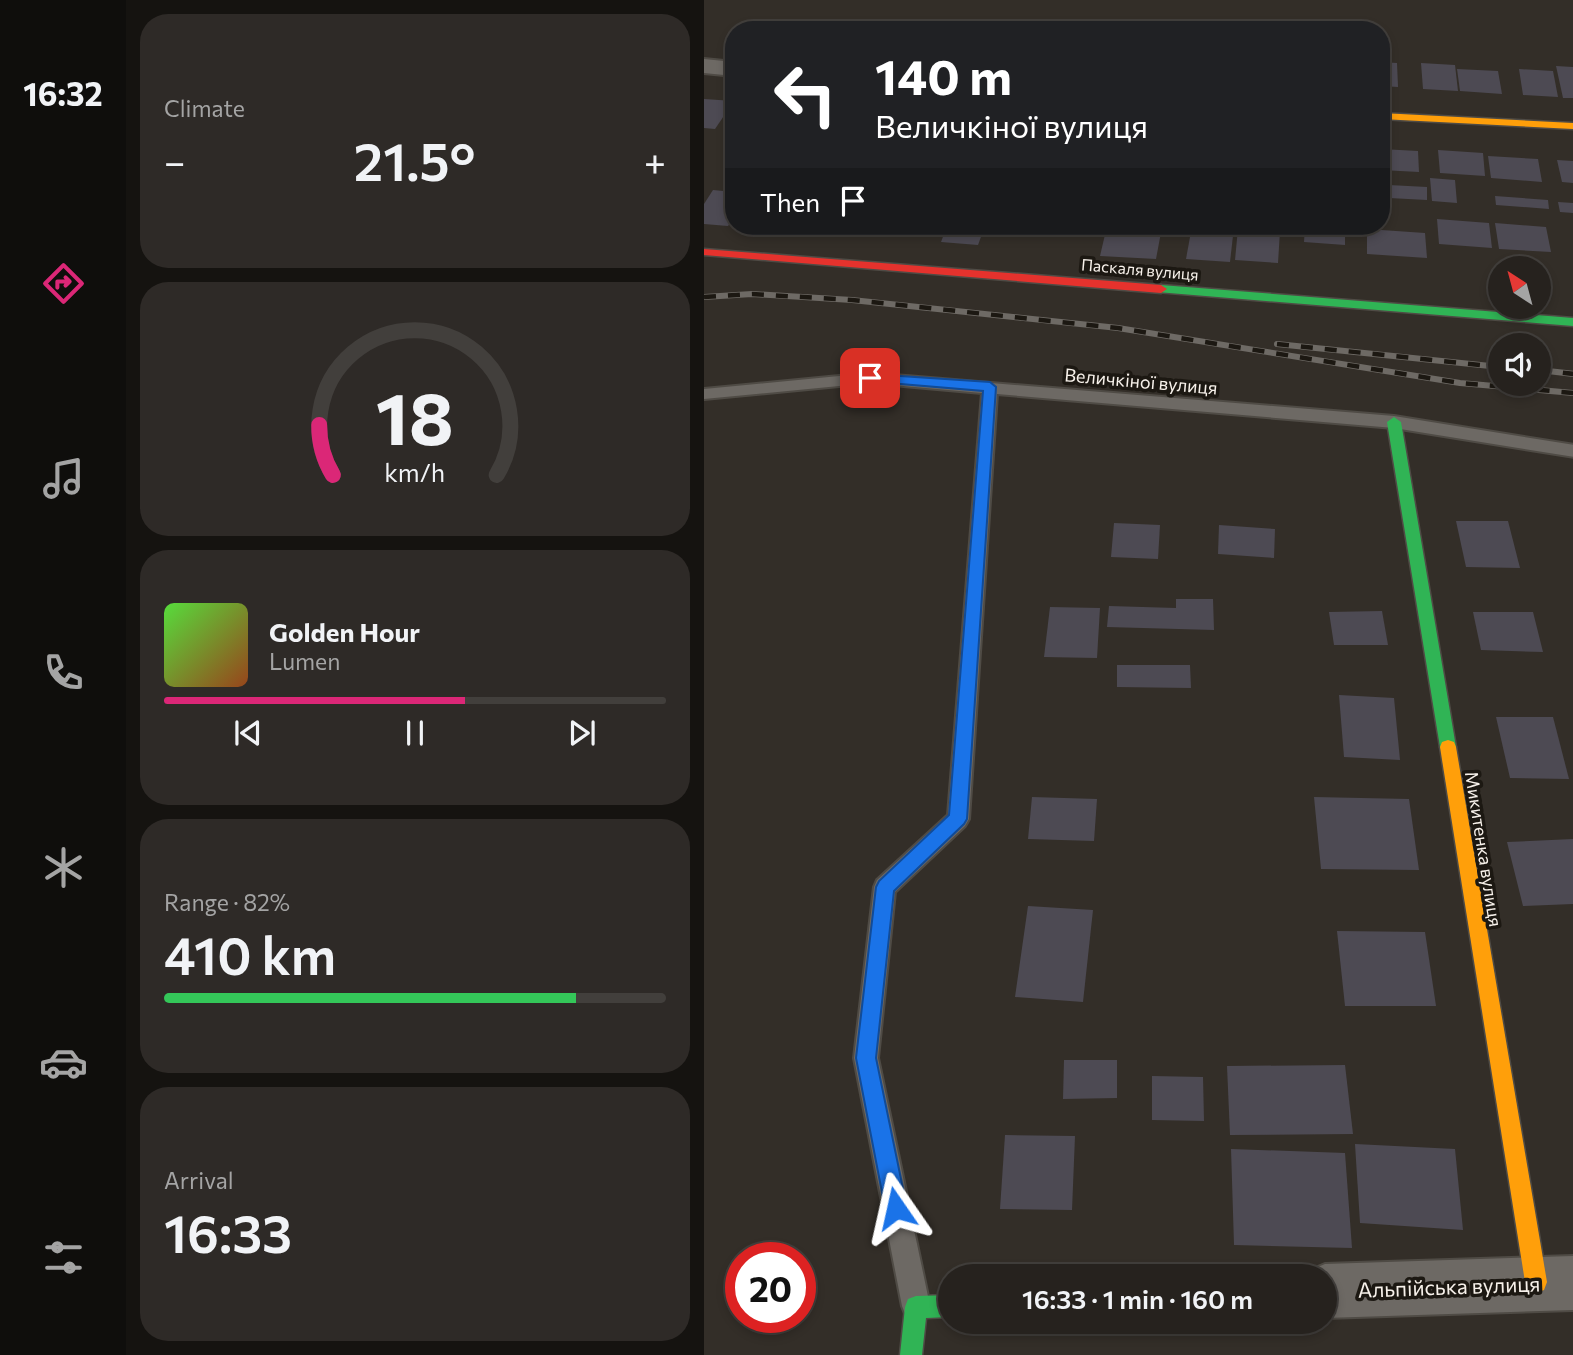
<!DOCTYPE html>
<html lang="en">
<head>
<meta charset="utf-8">
<style>
	body { margin:0; font-family:Commissioner,sans-serif; background:#2e2a27; color:#f1f3f6; height:100vh; display:flex; flex-direction:column; font-size:26px; white-space:nowrap }
	* { box-sizing:border-box; margin:0 }
	p { font-size:23px; color:#a4a4a4 }
	.icon { flex:none; width:38px; height:38px; fill:none; stroke:currentColor; stroke-width:2; stroke-linecap:round; stroke-linejoin:round }
	.map { position:relative; flex:1; overflow:hidden }
	.sheet { display:flex; flex-direction:column; gap:14px; padding:14px; background:#151310; width:578px }
	.sheet>* { flex:none }
	.guide { position:absolute; left:21px; top:21px; width:665px; height:214px; border-radius:28px; box-shadow:0 4px 10px #0003,0 0 0 2px #423f3c; background:#202124; color:#fff; overflow:hidden }
	.needle { width:46px; rotate:324deg }
	.tools { position:absolute; left:784px; top:256px; display:grid; gap:14px }
	.tools a { display:grid; place-items:center; width:63px; height:63px; border-radius:50%; background:#26221e; box-shadow:0 4px 10px #0003,0 0 0 2px #423f3c; font-size:35px }
	.speed { position:absolute; left:21px; top:1242px; display:flex; gap:14px; font-size:35px; font-weight:700; text-align:center }
	.speed>* { display:grid; place-content:center; width:91px; height:91px; border-radius:50%; background:#26221e; box-shadow:0 4px 10px #0003,0 0 0 2px #423f3c; line-height:1 }
	.speed .limit { border:10px solid #d22; background:#fff; color:#111 }
	.pin { position:absolute; display:grid; place-items:center; width:60px; height:60px; color:#fff; margin:-30px; border-radius:14px; box-shadow:0 4px 10px #0006 }
	.me { position:absolute; width:77px; margin:-38px; rotate:349deg; stroke-linejoin:round; filter:drop-shadow(0 0 5px #0008) }
	.turn { display:flex; align-items:center; gap:24px; height:147px; padding:0 35px; font-size:32px }
	.turn .icon { width:91px; height:91px; stroke-width:2.5 }
	.turn b { display:block; font-size:49px; line-height:60px }
	.then { display:flex; align-items:center; height:66px; padding:0 35px; background:#0003; gap:14px; font-size:26px }
	.big { font-size:52px; font-weight:600; line-height:1.1 }
	.sheet .card { flex:1; display:flex; flex-direction:column; justify-content:center; gap:10px; min-width:0; padding:0 24px; border-radius:28px; background:#2e2a27 }
	.sheet .dial { align-items:center; gap:0 }
	.dial svg { height:182px; overflow:visible; fill:none; stroke:#423f3c; stroke-width:7; stroke-linecap:round; text-anchor:middle }
	.dial text { fill:#f1f3f6; stroke:none }
	.song { display:flex; align-items:center; gap:21px }
	.cover { width:84px; height:84px; border-radius:10px; background:linear-gradient(135deg,hsl(110 70% 55%),hsl(20 70% 35%)) }
	.played { height:7px; border-radius:4px; background:linear-gradient(90deg,#db2777 60%,#423f3c 60%) }
	.keys { display:flex; justify-content:space-around; direction:ltr }
	.heat { display:flex; justify-content:space-between; align-items:center; font-size:38px; direction:ltr }
	.charge { height:10px; border-radius:5px; background:linear-gradient(90deg,#34c759 82%,#423f3c 0) }
	.trip { position:absolute; left:234px; top:1264px; width:399px; height:70px; border-radius:35px; background:#26221e; box-shadow:0 4px 10px #0003,0 0 0 2px #423f3c; font-weight:600; line-height:70px; text-align:center }
	main { display:flex; flex:1; min-height:0 }
	.dock { display:flex; flex-direction:column; width:126px; justify-content:space-around; align-items:center; background:#0f0e0c; color:#a4a4a4 }
	.dock .icon { width:49px; height:49px }
	.dock .selected { color:#db2777 }
	.dock b { font-size:32px; color:#f1f3f6 }
	.map>svg:first-child { display:block }
	.building { fill:#4d4a53 }
	.lines { fill:none; stroke-linecap:round; stroke-linejoin:round }
	.lane-casing { stroke:#4f4b45; stroke-width:4 }
	.street-casing { stroke:#4f4b45; stroke-width:4 }
	.fast-casing { stroke:#4f4b45; stroke-width:3 }
	.slow-casing { stroke:#4f4b45; stroke-width:3 }
	.jam-casing { stroke:#4f4b45; stroke-width:3 }
	.lane { fill:#6d6964; fill-rule:evenodd }
	.street { fill:#6d6964; fill-rule:evenodd }
	.fast { fill:#30b455; fill-rule:evenodd }
	.slow { fill:#ff9f0a; fill-rule:evenodd }
	.jam { fill:#e5322d; fill-rule:evenodd }
	.rail-casing { stroke:#6e6a65; stroke-width:6 }
	.rail { stroke:#1c1812; stroke-width:4.5; stroke-dasharray:12; stroke-linecap:butt }
	.route { fill:#1a73e8; stroke:#114b97; stroke-width:2 }
	.labels { text-anchor:middle; dominant-baseline:central; stroke-width:7; stroke-linejoin:round; paint-order:stroke }
	.far-street-label { font-size:16px; fill:#f7f1ea; stroke:#1c1812 }
	.street-label { font-size:18px; fill:#f7f1ea; stroke:#1c1812 }
	.near-street-label { font-size:21px; fill:#f7f1ea; stroke:#1c1812 }
</style>
</head>
<body>
<main>
<nav class="dock">
<b>16:32</b>
<svg class="icon selected" aria-label="directions" viewBox="0 0 24 24"><path d="M12 3l9 9-9 9-9-9zM9 14v-3h6M13 9l2 2-2 2"/></svg>
<svg class="icon" aria-label="music" viewBox="0 0 24 24"><path d="M9 18V5l10-2v13"/><circle cx="6" cy="18" r="3"/><circle cx="16" cy="16" r="3"/></svg>
<svg class="icon" aria-label="phone" viewBox="0 0 24 24"><path d="M5 4h4l2 5-3 2q2 4 5 5l2-3 5 2v4C11 20 4 13 5 4z"/></svg>
<svg class="icon" aria-label="climate" viewBox="0 0 24 24"><path d="M12 3v18M4 7l16 10M4 17L20 7"/></svg>
<svg class="icon" aria-label="car" viewBox="0 0 24 24"><path d="M5 17H2v-5l4-1 3-4h7l3 4 3 1v5h-3M9 17h6M6 11h13"/><circle cx="7" cy="17" r="2"/><circle cx="17" cy="17" r="2"/></svg>
<svg class="icon" aria-label="filters" viewBox="0 0 24 24"><path d="M4 7h16M4 17h16"/><circle cx="9" cy="7" r="2"/><circle cx="15" cy="17" r="2"/></svg>
</nav>
<section class="sheet">
<div class="card"><p>Climate</p>
<div class="heat"><a>−</a><b class="big">21.5°</b><a>+</a></div>
</div>
<div class="card dial"><svg viewBox="0 0 100 80">
<path d="M14 69A42 42 0 1 1 86 69"/>
<path d="M14 69A42 42 0 0 1 8 47" stroke="#db2777"/>
<text x="50" y="56" font-size="32" font-weight="700">18</text>
<text x="50" y="72" font-size="11">km/h</text>
</svg></div>
<div class="card">
<div class="song"><i class="cover"></i><div><b>Golden Hour</b><p>Lumen</p></div></div>
<div class="played"></div>
<div class="keys"><svg class="icon" aria-label="previous" viewBox="0 0 24 24"><path d="M18 5L8 12l10 7zM5 5v14"/></svg><svg class="icon" aria-label="pause" viewBox="0 0 24 24"><path d="M8 5v14M16 5v14"/></svg><svg class="icon" aria-label="next" viewBox="0 0 24 24"><path d="M6 5l10 7-10 7zM19 5v14"/></svg></div>
</div>
<div class="card"><p>Range · 82%</p><b class="big">410 km</b><div class="charge"></div></div>
<div class="card"><p>Arrival</p><b class="big">16:33</b></div>
</section>
<div class="map">
<svg width="870" height="1355" viewBox="0 0 870 1355">
	<rect width="100%" height="100%" fill="#332e28"/>
	<g class="building">
		<path d="M677,62L693,63L694,87L677,86Z"/>
		<path d="M717,63L751,65L754,91L719,89Z"/>
		<path d="M852,66L870,67V98H859Z"/>
		<path d="M753,69L794,71L798,94L756,91Z"/>
		<path d="M815,69L849,71L854,97L819,95Z"/>
		<path d="M0,99L30,101L11,129L0,128Z"/>
		<path d="M677,149L714,151L715,172L677,170Z"/>
		<path d="M734,150L779,153L781,176L736,173Z"/>
		<path d="M784,156L834,159L838,182L787,178Z"/>
		<path d="M853,160L870,161V183L858,182Z"/>
		<path d="M726,178L751,180L753,203L728,201Z"/>
		<path d="M685,185L723,187V200L685,198Z"/>
		<path d="M9,190L30,192V217L24,226L0,224V204Z"/>
		<path d="M791,196L844,200L845,209L792,205Z"/>
		<path d="M854,202L870,203V213L856,212Z"/>
		<path d="M733,219L785,223L788,248L735,244Z"/>
		<path d="M791,223L842,227L847,252L795,249Z"/>
		<path d="M243,226H281L274,245L237,242Z"/>
		<path d="M403,226L458,227L452,259L396,256Z"/>
		<path d="M488,226L530,227L526,262L482,259Z"/>
		<path d="M601,226H641V245L600,242Z"/>
		<path d="M534,228L576,231L574,263L531,260Z"/>
		<path d="M663,229L721,233L723,258L663,254Z"/>
		<path d="M752,521H804L816,568L762,567Z"/>
		<path d="M410,523L456,525L454,559L407,557Z"/>
		<path d="M515,525L571,529L570,558L514,554Z"/>
		<path d="M472,599H509L510,630L403,627L405,606L472,608Z"/>
		<path d="M346,607L396,608L393,658L340,657Z"/>
		<path d="M678,611L684,645H630L625,612Z"/>
		<path d="M769,612H829L839,652L777,650Z"/>
		<path d="M413,665H486L487,688L413,687Z"/>
		<path d="M635,695L690,698L696,760L640,757Z"/>
		<path d="M792,717H849L865,779L806,778Z"/>
		<path d="M328,797L393,799L390,841L324,839Z"/>
		<path d="M610,797L705,799L715,870L617,869Z"/>
		<path d="M870,839V904L819,906L803,842Z"/>
		<path d="M324,906L389,910L379,1002L311,997Z"/>
		<path d="M633,931L721,932L732,1006H641Z"/>
		<path d="M360,1060H413V1098L359,1099Z"/>
		<path d="M641,1065L649,1134L526,1135L523,1066Z"/>
		<path d="M448,1076L499,1077L500,1121L448,1120Z"/>
		<path d="M301,1135L371,1136L368,1210L296,1209Z"/>
		<path d="M651,1144L751,1149L759,1230L656,1223Z"/>
		<path d="M527,1149L641,1153L648,1248L530,1245Z"/>
	</g>
	<g class="lines">
		<defs>
			<path id="lane" d="M166,373L690,416L870,445V457L690,428L293,394L265,819L261,826L191,892L174,1058L226,1306L222,1316L212,1320L202,1316L198,1306L150,1058L170,887L173,880L244,815L278,393L166,383L0,399V389Z"/>
			<g id="street">
				<path d="M0,59L30,62V76L0,73Z"/>
				<path d="M870,1256V1310L621,1318V1276H600L602,1272L621,1264Z"/>
			</g>
			<g id="fast">
				<path d="M457,285L870,318V326L453,292V286Z"/>
				<path d="M690,417L697,422L752,747L750,752L744,754L738,752L736,747L683,422Z"/>
				<path d="M247,1295V1317L222,1318L218,1355H196L201,1307L204,1299L212,1296Z"/>
			</g>
			<g id="slow">
				<path d="M677,113L870,123V129L677,119Z"/>
				<path d="M744,740L750,742L752,747L843,1282L840,1290L832,1293L824,1290L821,1282L736,747L738,742Z"/>
			</g>
			<path id="jam" d="M0,249L457,285L463,289L457,293L0,255Z"/>
		</defs>
		<use href="#lane" class="lane-casing"/>
		<use href="#street" class="street-casing"/>
		<use href="#fast" class="fast-casing"/>
		<use href="#slow" class="slow-casing"/>
		<use href="#jam" class="jam-casing"/>
		<use href="#lane" class="lane"/>
		<use href="#street" class="street"/>
		<use href="#fast" class="fast"/>
		<use href="#slow" class="slow"/>
		<use href="#jam" class="jam"/>
		<defs>
			<g id="rail">
				<path d="M0,297L48,294L148,300L414,328L756,383L870,393"/>
				<path d="M573,344L796,367"/>
				<path d="M835,370L870,374"/>
			</g>
		</defs>
		<use href="#rail" class="rail-casing"/>
		<use href="#rail" class="rail"/>
	</g>
	<path class="route" d="M166,374L286,382L292,387L263,819L260,824L190,891L172,1058L203,1208L200,1215L192,1218L184,1215L181,1208L152,1058L172,887L175,881L245,815L279,391L161,381V375Z"/>
	<g class="labels">
		<g class="far-street-label">
			<text transform="translate(436 269) rotate(5)">Паскаля вулиця</text>
		</g>
		<g class="street-label">
			<text transform="translate(437 381) rotate(5)">Величкіної вулиця</text>
			<text transform="translate(780 849) rotate(81)">Микитенка вулиця</text>
		</g>
		<g class="near-street-label">
			<text transform="translate(745 1286) rotate(-2)">Альпійська вулиця</text>
		</g>
	</g>
</svg>
<div class="tools">
<a><svg class="needle" viewBox="-14 -14 28 28"><path d="M0-13l5 13h-10z" fill="#e53935"/><path d="M0 13l5-13h-10z" fill="#a4a4a4"/></svg></a>
<a><svg class="icon" aria-label="sound" viewBox="0 0 24 24"><path d="M4 9h4l5-4v14l-5-4H4zM17 9q2 3 0 6"/></svg></a>
</div>
<div class="speed"><div class="limit">20</div></div>
<div class="pin" style="left:166px;top:378px;background:#d93025"><svg class="icon" aria-label="arrive" viewBox="0 0 24 24"><path d="M6 21V4h12l-3 4 3 4H6"/></svg></div>
<svg class="me" style="left:192px;top:1208px" viewBox="-20 -20 40 40"><path d="M0-17L14 15 0 8-14 15z" fill="#1a73e8" stroke="#fff" stroke-width="4"/></svg>
<div class="trip">16:33 · 1 min · 160 m</div>
<div class="guide">
<div class="turn"><svg class="icon" aria-label="left" viewBox="0 0 24 24"><path d="M17 20v-9H6M10 6l-5 5 5 5"/></svg><div><b>140 m</b>Величкіної вулиця</div></div>
<div class="then">Then<svg class="icon" aria-label="arrive" viewBox="0 0 24 24"><path d="M6 21V4h12l-3 4 3 4H6"/></svg></div>
</div>
</div>
</main>
</body>
</html>
